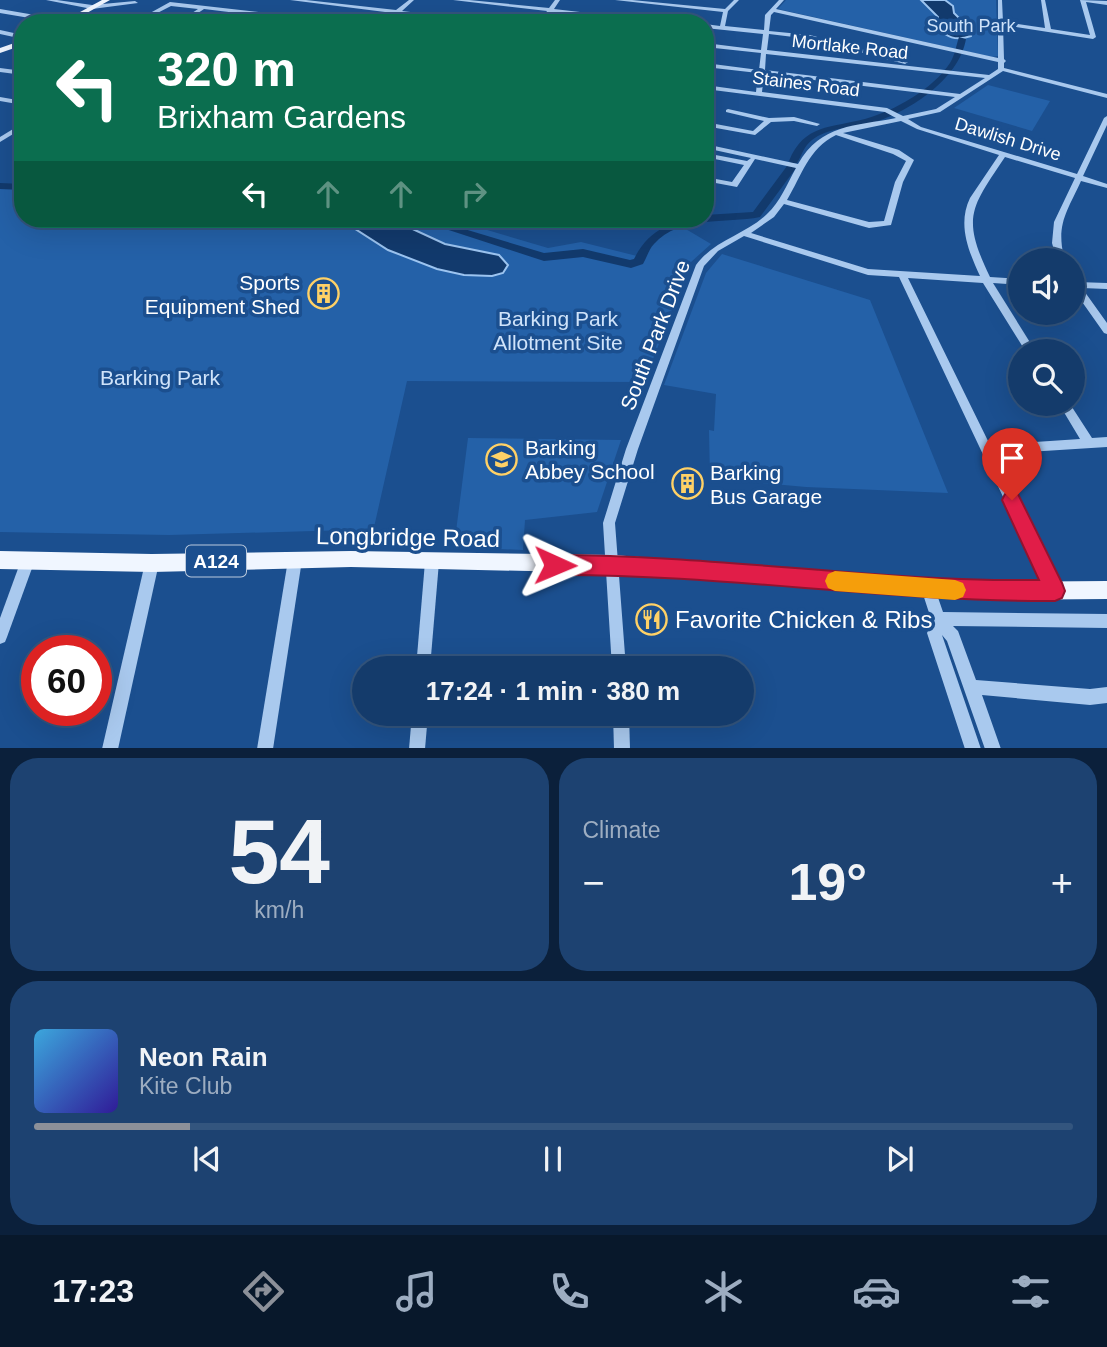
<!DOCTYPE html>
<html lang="en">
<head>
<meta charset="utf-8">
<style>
	body { margin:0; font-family:Helvetica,sans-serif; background:#1d4271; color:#f1f3f6; height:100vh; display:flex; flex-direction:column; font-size:26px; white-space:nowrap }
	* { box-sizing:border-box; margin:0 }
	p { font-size:23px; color:#9dadc1 }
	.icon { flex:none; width:38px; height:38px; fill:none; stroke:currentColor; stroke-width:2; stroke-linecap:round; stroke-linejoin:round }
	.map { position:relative; height:748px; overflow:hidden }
	.details { display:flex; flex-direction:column; gap:10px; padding:10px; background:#0b203b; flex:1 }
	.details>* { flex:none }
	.hud { position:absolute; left:14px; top:14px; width:700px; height:214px; border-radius:28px; box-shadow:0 7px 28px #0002,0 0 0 2px #33557e; background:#0b6e4f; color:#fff; overflow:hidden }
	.tools { position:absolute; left:1008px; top:248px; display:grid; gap:14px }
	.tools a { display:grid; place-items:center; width:77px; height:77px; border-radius:50%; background:#143b6b; box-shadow:0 7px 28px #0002,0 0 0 2px #33557e; font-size:35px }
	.speed { position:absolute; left:21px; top:635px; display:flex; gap:14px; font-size:35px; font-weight:700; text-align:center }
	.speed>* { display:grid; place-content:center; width:91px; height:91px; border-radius:50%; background:#143b6b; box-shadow:0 7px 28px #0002,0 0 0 2px #33557e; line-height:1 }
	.speed .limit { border:10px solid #d22; background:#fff; color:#111 }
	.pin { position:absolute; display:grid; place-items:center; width:60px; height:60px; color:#fff; margin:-72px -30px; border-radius:50% 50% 50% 0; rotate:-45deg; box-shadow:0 0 7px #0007 }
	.pin .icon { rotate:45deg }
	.me { position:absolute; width:77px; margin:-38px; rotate:91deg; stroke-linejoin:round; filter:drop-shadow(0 0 5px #0008) }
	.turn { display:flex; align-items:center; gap:24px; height:147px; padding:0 28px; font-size:32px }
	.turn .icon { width:91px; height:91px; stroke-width:2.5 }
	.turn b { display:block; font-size:49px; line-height:60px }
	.lanes { display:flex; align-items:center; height:66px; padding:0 28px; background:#0003; justify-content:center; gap:35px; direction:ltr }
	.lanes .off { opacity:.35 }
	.big { font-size:52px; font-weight:700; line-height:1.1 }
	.details .card { flex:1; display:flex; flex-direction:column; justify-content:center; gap:10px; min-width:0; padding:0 24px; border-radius:28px; background:#1d4271 }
	.details .dial { align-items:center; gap:0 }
	.dial b { font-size:91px; line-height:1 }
	.song { display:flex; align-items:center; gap:21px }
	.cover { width:84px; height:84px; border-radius:10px; background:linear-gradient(135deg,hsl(200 70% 55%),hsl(250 70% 35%)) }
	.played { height:7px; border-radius:4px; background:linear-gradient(90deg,#8c9099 15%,#33557e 15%) }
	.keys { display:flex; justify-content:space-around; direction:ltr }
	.heat { display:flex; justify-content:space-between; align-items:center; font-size:38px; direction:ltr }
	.details .tiles { flex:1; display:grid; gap:10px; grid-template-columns:1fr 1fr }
	.card:last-child { grid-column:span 2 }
	.trip { position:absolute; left:352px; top:656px; width:402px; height:70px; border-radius:35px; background:#143b6b; box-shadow:0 7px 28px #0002,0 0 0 2px #33557e; font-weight:700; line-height:70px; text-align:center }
	.dock { display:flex; height:112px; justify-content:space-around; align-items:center; background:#08182b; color:#9dadc1 }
	.dock .icon { width:49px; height:49px }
	.dock .current { color:#8c9099 }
	.dock b { font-size:32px; color:#f1f3f6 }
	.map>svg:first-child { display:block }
	.green { fill:#2461a8 }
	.water { fill:#123a6d; stroke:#9cc4f0; stroke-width:2 }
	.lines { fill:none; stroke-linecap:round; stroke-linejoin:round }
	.river { fill:#123a6d; fill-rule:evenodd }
	.minor { fill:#a9c9ee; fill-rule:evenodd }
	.major { fill:#f0f6ff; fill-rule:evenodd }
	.route { fill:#e11d48; stroke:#92132f; stroke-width:2 }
	.slow { fill:#f59e0b }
	.labels { text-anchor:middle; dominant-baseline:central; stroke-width:7; stroke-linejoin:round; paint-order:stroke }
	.far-park-label { font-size:18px; fill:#cfe3fa; stroke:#1b4f8f }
	.far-street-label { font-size:18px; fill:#fff; stroke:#1b4f8f }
	.shield { fill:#1b4f8f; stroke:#bbcadd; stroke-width:2 }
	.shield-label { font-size:19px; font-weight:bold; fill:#fff }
	.poi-label { font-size:21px; fill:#fff; stroke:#1b4f8f; text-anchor:start }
	.park-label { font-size:21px; fill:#cfe3fa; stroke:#1b4f8f }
	.street-label { font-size:21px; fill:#fff; stroke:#1b4f8f }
	.near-street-label { font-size:24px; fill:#fff; stroke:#1b4f8f }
	.near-poi-label { font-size:24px; fill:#fff; stroke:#1b4f8f; text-anchor:start }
</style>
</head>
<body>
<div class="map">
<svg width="1107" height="749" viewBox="0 0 1107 749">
	<rect width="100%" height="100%" fill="#1b4f8f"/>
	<g class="green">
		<path d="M786,0H996L998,56L992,57L778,9Z"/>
		<path d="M988,85L1050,101L1032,131L954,108Z"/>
		<path d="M0,189H23V219H418L542,257L582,254L623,265L638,263L652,240L679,225L711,244L691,262L644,382L407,381L370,545L365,544L355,533L348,530L169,535L0,532Z"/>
		<path d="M429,219H450L548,248L581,242L637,256L634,261L628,262L580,250L543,254Z"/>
		<path d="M722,254L870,300L948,493L806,487L710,478L709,430L714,431L716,394L664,385L706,273Z"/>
		<path d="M468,438L621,440L597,512L525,520L523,550L454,547Z"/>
	</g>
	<g class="water">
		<path d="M921,0H945L953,6L954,13L972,31L971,36C954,42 947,36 935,27L938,17Z"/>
		<path d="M313,219H391L445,244L499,255L508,265L503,273L492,276L464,275L437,269L388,250L352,227Z"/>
	</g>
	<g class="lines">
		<g class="river">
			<path d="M959,37L966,39C959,80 907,114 868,124C850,128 827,128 812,140C804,146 802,155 797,163H791L789,161C804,124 831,128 865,119C894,111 933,89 950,63C955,55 956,46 959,37Z"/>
			<path d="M791,165L796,168L760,217C726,224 680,215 654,244C649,249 647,257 643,264L631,268L583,257L544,261L415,219H431L544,253L583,249L630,260L634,259C649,229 673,219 705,219V215L753,212L787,166Z"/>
			<path d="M0,183L23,184V190L0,189Z"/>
		</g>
		<g class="minor">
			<path d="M46,0H57L92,5L135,1L138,3L92,9Z"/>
			<path d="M290,0H306L396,10L409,0H414L402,11L502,23H483L398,13L387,23H381L393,13Z"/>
			<path d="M453,0H469L549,8L555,0H560L554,9L675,23H656L552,12L544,23H539L547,11Z"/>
			<path d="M615,0H632L725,9L734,0H739L728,11L725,26L764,30L765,15L779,0H784L776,9L998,58V0H1002L1003,22L1045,28L1041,0H1045L1051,29L1090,35L1080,0L1107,1V5L1086,2L1096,37L1093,39L1003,25L1004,59L1006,61L1004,63V68L1107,94V98L1003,71L940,112L908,119L921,127L1077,174L1104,118L1107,116V125L1083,176L1107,184V188L1081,181C1067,212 1055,225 1065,261H1057L1052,243L1054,222L1075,178L1005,157C971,208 961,217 990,277L1020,279V285L993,283L1036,352H1026L983,283L908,278L990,445L1080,439L1059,404H1070L1092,438L1107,437V447L995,454L1060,586L1062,591L1060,596L1055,598L1050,596L899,277L868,275L744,236L718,251L704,266L638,449L615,523L626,668H612L603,523L626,449L696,265C714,240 745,235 767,214C780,202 787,184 796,168L755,159L737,187L705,181V177L732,182L744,165L705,157V153L747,161L751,158L705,148V144L798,164C821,124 855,126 896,118L885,112L705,89V85L756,92L758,73L705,67V63L759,70L761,53L705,47V43L761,50L763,34L705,28V24L720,26L723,12ZM774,12L998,62V69L989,75L767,50L769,34L810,39L905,64L908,62L810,35L769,31L771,15ZM766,54L985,78L960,94L765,70ZM764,74L955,97L936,109L903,116L887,108L762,92ZM901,121L917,129L999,155L970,198C957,225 969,252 980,276L868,269L751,233L774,217L784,204L869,228L891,225L903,182L914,160L899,150L843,133ZM836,135L893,154L906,161L895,182L884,221L869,222L787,200C802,175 808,149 836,135Z"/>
			<path d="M170,2L336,21L338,23H320L243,14L229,23H223L237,13L204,9L183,23H177L198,9L171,6L138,23H132Z"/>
			<path d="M0,9L64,20L67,22L59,23L0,13Z"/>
			<path d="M0,30L23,35V39L0,34Z"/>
			<path d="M0,68L23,71V75L0,72Z"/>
			<path d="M0,97L23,101V105L0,101Z"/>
			<path d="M728,109L769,118L794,117L820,124L817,126L794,121L771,122L755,135L705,126V122L753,131L764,121L726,112V110Z"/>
			<path d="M23,123V128L0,142V137Z"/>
			<path d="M1073,280L1077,282L1107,283V289L1082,288L1107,323V334L1104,333L1073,289Z"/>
			<path d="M28,554L33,555L35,560L7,637L5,642L0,644V618L23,555Z"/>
			<path d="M295,554L300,555L302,560L273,749H257L288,560L290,555Z"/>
			<path d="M432,556L437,557L439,562L430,668H416L425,562L427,557Z"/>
			<path d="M152,557L157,558L159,563L118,749H102L145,563L147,558Z"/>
			<path d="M928,581L933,583L943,612L1107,614V628L953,626L958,631L976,680L1090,689L1107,687V703L1090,705L982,695L1001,749H985L947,641L942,635L981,749H965L927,633L932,622L921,588L923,583Z"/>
			<path d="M412,714H428L425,749H409Z"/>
			<path d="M613,714H629L630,749H614Z"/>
		</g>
		<g class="major">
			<path d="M102,0H110L69,23H60Z"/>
			<path d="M23,40V45L0,53V48Z"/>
			<path d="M0,551L152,554L351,551L613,555L975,582L1107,581V599L975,600L613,573L351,567L152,572L0,569Z"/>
		</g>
	</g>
	<path class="route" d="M1012,492L1018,494L1062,583L1065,591L1062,598L1055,601C888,602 722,574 555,575L547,572L544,565L547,558L555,555C717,555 877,582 1039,580L1002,500L1005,494Z"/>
	<path class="slow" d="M835,571L955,580L963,583L966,590L963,597L955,600L835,591L828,588L825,581L828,574Z"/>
	<defs>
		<symbol id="building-ring" viewBox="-11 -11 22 22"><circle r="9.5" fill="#1b4f8f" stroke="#ffd166" stroke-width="1.5"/><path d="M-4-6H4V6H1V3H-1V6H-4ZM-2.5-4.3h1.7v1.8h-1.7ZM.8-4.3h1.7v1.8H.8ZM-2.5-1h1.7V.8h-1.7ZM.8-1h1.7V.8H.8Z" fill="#ffd166"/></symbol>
		<symbol id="school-ring" viewBox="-11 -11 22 22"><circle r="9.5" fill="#1b4f8f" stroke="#ffd166" stroke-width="1.5"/><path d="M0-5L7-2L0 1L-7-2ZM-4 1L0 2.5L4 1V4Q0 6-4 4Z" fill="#ffd166"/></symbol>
		<symbol id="restaurant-ring" viewBox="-11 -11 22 22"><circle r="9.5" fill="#1b4f8f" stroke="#ffd166" stroke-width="1.5"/><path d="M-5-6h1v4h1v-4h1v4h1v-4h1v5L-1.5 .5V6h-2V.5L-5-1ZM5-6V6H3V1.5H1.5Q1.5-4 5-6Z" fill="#ffd166"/></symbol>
	</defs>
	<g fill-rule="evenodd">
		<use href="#building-ring" x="306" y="276" width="35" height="35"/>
		<use href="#school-ring" x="484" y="442" width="35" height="35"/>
		<use href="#building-ring" x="670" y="466" width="35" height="35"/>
		<use href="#restaurant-ring" x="634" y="602" width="35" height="35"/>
	</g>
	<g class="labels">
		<g class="far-park-label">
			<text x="971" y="26">South Park</text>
		</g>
		<g class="far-street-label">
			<text transform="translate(850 47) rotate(6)">Mortlake Road</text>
			<text transform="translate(806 84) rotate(7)">Staines Road</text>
			<text transform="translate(1008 139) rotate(17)">Dawlish Drive</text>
		</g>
		<rect class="shield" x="186" y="545.5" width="60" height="31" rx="5"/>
		<g class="shield-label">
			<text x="216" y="561">A124</text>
		</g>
		<g class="poi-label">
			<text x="300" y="282" text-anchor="end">Sports<tspan x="300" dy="24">Equipment Shed</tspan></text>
			<text x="525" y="447">Barking<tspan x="525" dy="24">Abbey School</tspan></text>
			<text x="710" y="472">Barking<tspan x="710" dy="24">Bus Garage</tspan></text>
		</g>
		<g class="park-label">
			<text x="558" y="318">Barking Park<tspan x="558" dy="24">Allotment Site</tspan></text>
			<text x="160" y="377">Barking Park</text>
		</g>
		<g class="street-label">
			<text transform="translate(655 335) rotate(-69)">South Park Drive</text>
		</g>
		<g class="near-street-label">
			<text transform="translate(408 537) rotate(1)">Longbridge Road</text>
		</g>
		<g class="near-poi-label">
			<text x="675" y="619">Favorite Chicken &amp; Ribs</text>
		</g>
	</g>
</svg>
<div class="tools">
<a><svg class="icon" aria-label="sound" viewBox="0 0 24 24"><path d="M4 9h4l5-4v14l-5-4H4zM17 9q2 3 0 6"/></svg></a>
<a><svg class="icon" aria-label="search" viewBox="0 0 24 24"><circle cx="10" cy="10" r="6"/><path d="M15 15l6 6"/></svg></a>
</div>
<div class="speed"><div class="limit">60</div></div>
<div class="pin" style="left:1012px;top:500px;background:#d93025"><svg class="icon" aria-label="arrive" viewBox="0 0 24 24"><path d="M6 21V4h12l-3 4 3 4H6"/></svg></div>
<svg class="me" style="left:555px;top:565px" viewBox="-20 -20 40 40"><path d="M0-17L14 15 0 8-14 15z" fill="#e11d48" stroke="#fff" stroke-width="4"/></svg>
<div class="trip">17:24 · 1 min · 380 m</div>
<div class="hud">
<div class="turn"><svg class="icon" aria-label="left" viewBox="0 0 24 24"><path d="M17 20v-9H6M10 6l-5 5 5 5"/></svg><div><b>320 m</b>Brixham Gardens</div></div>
<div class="lanes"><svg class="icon" aria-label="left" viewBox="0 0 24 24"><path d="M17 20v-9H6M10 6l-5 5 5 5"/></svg><svg class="icon off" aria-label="ahead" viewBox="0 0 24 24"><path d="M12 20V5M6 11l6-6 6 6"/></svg><svg class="icon off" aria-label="ahead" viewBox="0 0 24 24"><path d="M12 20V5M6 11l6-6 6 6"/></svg><svg class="icon off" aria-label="right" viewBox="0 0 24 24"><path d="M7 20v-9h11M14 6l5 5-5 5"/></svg></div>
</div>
</div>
<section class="details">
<div class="tiles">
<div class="card dial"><b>54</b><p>km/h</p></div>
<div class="card"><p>Climate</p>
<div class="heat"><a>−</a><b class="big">19°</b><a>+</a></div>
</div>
<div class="card">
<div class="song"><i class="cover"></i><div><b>Neon Rain</b><p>Kite Club</p></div></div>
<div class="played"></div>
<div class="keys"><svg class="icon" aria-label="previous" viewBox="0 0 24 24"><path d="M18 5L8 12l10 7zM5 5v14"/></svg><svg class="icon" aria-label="pause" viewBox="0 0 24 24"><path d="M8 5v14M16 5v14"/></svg><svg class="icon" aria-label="next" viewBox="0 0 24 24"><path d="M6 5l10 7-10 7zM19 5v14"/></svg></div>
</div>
</div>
</section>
<nav class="dock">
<b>17:23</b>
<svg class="icon current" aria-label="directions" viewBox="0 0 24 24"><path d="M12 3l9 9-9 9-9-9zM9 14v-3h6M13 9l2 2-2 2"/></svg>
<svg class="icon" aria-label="music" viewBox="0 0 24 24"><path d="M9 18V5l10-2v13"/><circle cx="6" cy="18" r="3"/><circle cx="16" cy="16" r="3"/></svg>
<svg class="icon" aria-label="phone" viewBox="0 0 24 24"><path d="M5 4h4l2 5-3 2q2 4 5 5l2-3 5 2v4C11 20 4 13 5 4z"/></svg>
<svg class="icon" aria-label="climate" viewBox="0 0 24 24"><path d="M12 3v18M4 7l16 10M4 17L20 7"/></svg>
<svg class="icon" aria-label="car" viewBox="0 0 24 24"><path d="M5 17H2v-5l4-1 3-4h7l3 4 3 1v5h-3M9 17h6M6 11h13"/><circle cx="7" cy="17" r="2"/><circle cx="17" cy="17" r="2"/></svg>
<svg class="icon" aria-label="filters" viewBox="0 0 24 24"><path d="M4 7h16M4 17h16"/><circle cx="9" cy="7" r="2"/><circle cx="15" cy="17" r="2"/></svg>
</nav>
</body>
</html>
